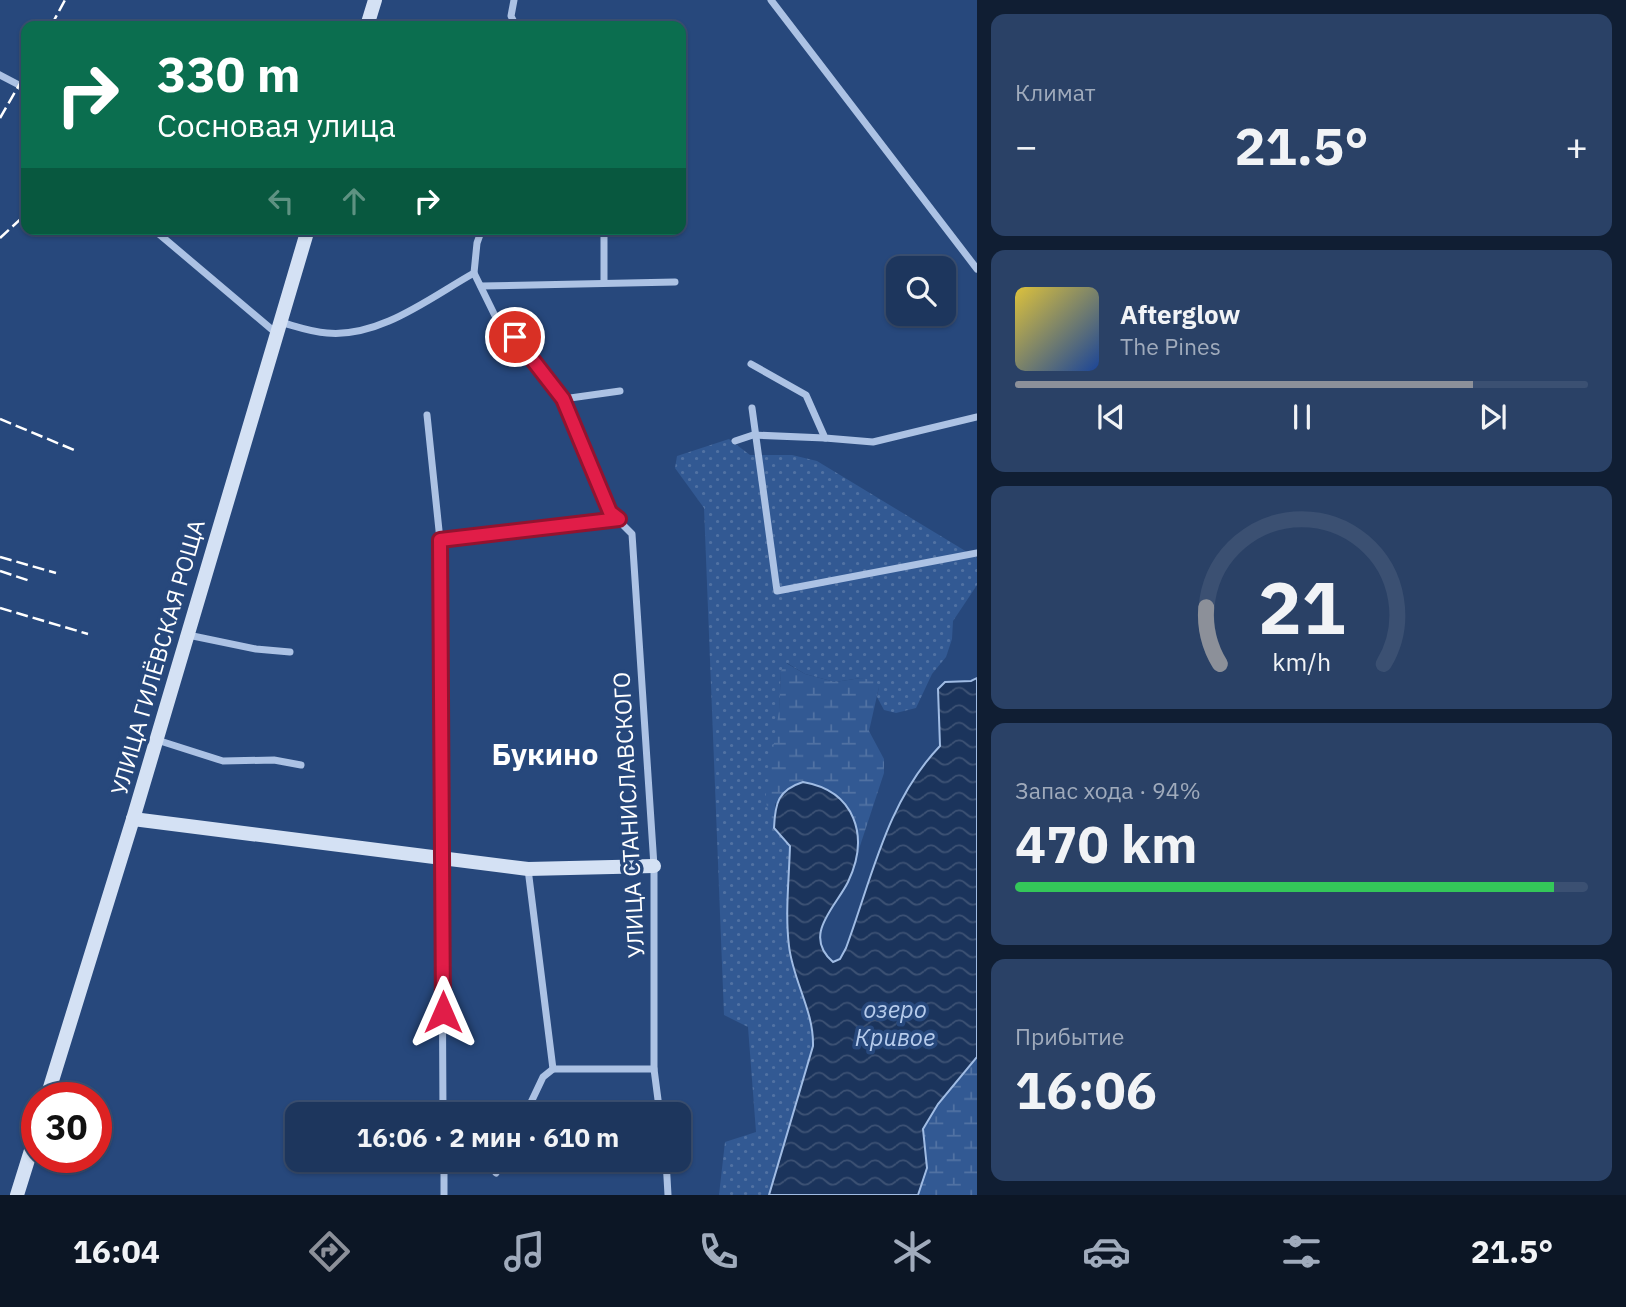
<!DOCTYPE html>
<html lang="ru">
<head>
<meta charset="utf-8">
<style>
	body { margin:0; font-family:"IBM Plex Sans",sans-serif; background:#2a4166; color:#f1f3f6; height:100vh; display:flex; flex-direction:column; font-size:26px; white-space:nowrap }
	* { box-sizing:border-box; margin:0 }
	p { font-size:23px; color:#a0abbc }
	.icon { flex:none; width:38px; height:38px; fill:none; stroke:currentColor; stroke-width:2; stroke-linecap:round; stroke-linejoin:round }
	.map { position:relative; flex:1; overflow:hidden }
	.sheet { display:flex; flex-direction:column; gap:14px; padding:14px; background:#101e33; width:649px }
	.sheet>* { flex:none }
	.banner { position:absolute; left:21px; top:21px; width:665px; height:214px; border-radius:14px; box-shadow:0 2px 5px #0004,0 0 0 2px #3b5072; background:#0b6e4f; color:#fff; overflow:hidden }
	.buttons { position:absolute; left:886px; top:256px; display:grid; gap:14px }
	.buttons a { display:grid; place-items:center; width:70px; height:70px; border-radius:14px; background:#1d365d; box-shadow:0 2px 5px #0004,0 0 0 2px #3b5072; font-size:35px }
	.speed { position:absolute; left:21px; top:1082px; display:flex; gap:14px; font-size:35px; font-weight:700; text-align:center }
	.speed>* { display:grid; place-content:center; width:91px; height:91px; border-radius:50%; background:#1d365d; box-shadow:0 2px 5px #0004,0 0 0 2px #3b5072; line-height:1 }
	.speed .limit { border:10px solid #d22; background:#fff; color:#111 }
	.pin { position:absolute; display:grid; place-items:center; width:60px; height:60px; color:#fff; margin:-30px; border:4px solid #fff; border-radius:50%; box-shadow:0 2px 7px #0007 }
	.me { position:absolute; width:77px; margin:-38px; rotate:0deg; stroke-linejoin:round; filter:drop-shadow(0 0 5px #0008) }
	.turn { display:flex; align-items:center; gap:24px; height:147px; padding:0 21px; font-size:32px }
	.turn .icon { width:91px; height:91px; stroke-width:2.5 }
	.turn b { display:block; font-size:49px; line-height:60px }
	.lanes { display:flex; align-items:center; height:66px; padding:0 21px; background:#0003; justify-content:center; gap:35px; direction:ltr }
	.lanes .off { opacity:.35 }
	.big { font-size:52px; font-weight:700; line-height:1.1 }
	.sheet .card { flex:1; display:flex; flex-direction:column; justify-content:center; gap:10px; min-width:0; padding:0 24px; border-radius:14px; background:#2a4166 }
	.sheet .dial { align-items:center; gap:0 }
	.dial svg { height:182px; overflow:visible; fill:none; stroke:#3b5072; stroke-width:7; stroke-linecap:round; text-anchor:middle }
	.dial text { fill:#f1f3f6; stroke:none }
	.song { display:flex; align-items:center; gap:21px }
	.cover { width:84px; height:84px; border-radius:10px; background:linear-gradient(135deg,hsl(50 70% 55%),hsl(220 70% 35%)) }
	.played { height:7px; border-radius:4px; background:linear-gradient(90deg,#8c9099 80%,#3b5072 80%) }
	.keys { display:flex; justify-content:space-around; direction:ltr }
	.heat { display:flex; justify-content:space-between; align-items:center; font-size:38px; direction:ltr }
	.charge { height:10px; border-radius:5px; background:linear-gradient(90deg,#34c759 94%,#3b5072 0) }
	.trip { position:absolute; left:285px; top:1102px; width:406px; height:70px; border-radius:14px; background:#1d365d; box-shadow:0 2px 5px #0004,0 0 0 2px #3b5072; font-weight:700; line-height:70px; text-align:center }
	.menu { display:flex; height:112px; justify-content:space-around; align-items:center; background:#0c1625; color:#a0abbc }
	.menu .icon { width:49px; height:49px }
	.menu .current { color:#8c9099 }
	.menu b { font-size:32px; color:#f1f3f6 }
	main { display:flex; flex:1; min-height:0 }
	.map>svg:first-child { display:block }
	.grass { fill:url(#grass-dots) }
	.wetland { fill:url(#wetland-marsh) }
	.water { fill:url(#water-waves); stroke:#a0bce4; stroke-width:2 }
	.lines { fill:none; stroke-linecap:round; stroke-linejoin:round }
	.street { stroke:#acc2e4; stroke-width:7 }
	.secondary { stroke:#d4e1f4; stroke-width:14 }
	.rail { stroke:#fff; stroke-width:2.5; stroke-dasharray:12 5; stroke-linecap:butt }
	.route-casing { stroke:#92132f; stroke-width:18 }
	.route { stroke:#e11d48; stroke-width:12 }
	.labels { text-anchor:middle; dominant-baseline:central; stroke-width:7; stroke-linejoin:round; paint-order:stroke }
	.street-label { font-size:23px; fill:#fff; stroke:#27487c }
	.water-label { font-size:24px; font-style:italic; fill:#b7ccec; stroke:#27487c }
	.district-label { font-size:30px; font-weight:bold; fill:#fff; stroke:#27487c }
</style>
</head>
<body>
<main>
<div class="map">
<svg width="977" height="1195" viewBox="0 0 977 1195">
	<defs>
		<pattern id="grass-dots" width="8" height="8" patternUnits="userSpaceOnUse" patternTransform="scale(1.75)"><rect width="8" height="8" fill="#325993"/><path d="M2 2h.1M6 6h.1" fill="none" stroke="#5172a3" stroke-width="1.8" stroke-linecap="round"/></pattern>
		<pattern id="wetland-marsh" width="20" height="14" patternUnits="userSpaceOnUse" patternTransform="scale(1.75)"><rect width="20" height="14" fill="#325993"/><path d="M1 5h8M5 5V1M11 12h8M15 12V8" fill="none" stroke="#5172a3"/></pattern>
		<pattern id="water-waves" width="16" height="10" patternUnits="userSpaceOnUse" patternTransform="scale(1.75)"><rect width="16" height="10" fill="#1b345c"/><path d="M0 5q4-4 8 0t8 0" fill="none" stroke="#3d5274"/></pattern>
	</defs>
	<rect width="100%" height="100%" fill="#27487c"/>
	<path class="grass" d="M729,439L750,455H792L817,461L977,558V585L953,621L952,639L946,657L932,674L916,708L896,713L884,710L877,697L879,687L861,678L835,682L805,674L787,663L781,671L774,828L790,846C789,878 785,914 789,945C793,981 814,1011 813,1046L769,1195H719L725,1142L756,1132L748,1027L724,1015L704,508L675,468L677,456Z"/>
	<g class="wetland">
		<path d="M786,663L805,674L835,682L861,678L876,681L879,687L869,731L884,759V773L858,852L857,830L775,803L774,828L765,800L779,711L781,671Z"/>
		<path d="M977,1057V1195H918L927,1168L923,1129L938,1104Z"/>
	</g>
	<path class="water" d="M977,678V1057L938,1104L923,1129L927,1168L918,1195H769L813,1046C814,1011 793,981 789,946C785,914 789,879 790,846L774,828C775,803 778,790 803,782C855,791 870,836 848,882C835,908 802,935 833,962L840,959L846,948C872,878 887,801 940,746L938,689L945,682L971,681Z"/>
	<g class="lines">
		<g class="street">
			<path d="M514,0L511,16L516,26"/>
			<path d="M771,0L977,269"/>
			<path d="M0,75L19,85L26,93"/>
			<path d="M153,229L276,333"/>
			<path d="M482,229L477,243L474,273L500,326L515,337L563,399L610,512L632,534L654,866V1069L660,1115"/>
			<path d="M604,229V282"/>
			<path d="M481,286L675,282"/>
			<path d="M280,322C295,326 311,332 327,333C380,338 431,297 474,273"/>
			<path d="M751,364L806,395L825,438L873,442L977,417"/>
			<path d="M563,399L620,391"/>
			<path d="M752,408L777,591L977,553"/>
			<path d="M427,415L440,540L443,1115"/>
			<path d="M735,441L753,435L825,438"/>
			<path d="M440,540L619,519"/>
			<path d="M188,635L256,649L290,652"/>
			<path d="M157,740L223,761L274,760L301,765"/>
			<path d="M528,869L553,1069H654"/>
			<path d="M525,1115L543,1077L553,1069"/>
			<path d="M444,1160V1195"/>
			<path d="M666,1160L668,1195"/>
			<path d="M496,1173L503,1160"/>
		</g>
		<g class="secondary">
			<path d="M367,26L375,0"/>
			<path d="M133,819L528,869L654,866"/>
			<path d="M47,1097L133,819L308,229"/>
			<path d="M17,1195L37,1131"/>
		</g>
		<g class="rail">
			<path d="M51,26L65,0"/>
			<path d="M0,118L26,73"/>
			<path d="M0,238L26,214"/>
			<path d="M0,419L74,450"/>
			<path d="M0,557L56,573"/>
			<path d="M0,571L30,581"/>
			<path d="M0,608L88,634"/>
		</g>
	</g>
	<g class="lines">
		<defs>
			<path id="route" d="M443,1012L440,540L619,519L610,512L563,399L515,337"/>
		</defs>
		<use href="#route" class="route-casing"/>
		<use href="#route" class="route"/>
	</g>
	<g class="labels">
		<g class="street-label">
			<text transform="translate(157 657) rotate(-74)">УЛИЦА ГИЛЁВСКАЯ РОЩА</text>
			<text transform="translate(628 815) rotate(-93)">УЛИЦА СТАНИСЛАВСКОГО</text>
		</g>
		<g class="water-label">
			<text x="895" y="1009">озеро<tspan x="895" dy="28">Кривое</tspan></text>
		</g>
		<g class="district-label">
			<text x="545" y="753">Букино</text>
		</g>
	</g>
</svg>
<div class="buttons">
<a><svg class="icon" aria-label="search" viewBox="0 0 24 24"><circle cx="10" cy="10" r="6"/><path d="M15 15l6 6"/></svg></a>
</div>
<div class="speed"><div class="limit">30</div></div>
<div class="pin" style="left:515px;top:337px;background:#d93025"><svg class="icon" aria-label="arrive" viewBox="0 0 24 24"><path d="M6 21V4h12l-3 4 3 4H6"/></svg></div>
<svg class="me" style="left:443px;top:1012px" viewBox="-20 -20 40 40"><path d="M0-17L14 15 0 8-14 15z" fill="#e11d48" stroke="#fff" stroke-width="4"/></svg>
<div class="trip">16:06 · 2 мин · 610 m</div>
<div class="banner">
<div class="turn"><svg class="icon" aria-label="right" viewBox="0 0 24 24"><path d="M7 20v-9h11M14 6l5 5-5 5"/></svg><div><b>330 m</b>Сосновая улица</div></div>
<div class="lanes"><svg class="icon off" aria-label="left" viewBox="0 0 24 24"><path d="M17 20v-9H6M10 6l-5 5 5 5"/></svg><svg class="icon off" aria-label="ahead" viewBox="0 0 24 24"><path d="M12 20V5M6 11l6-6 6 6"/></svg><svg class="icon" aria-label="right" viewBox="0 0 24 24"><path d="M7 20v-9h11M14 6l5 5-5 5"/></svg></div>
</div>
</div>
<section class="sheet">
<div class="card"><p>Климат</p>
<div class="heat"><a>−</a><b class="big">21.5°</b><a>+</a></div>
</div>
<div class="card">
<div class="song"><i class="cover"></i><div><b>Afterglow</b><p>The Pines</p></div></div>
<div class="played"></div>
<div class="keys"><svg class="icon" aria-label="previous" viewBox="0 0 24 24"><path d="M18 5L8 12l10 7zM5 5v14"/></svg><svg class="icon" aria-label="pause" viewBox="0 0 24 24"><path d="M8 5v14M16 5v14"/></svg><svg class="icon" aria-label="next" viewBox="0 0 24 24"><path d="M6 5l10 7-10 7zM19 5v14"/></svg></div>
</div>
<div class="card dial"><svg viewBox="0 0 100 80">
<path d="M14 69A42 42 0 1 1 86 69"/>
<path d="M14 69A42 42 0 0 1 8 44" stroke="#8c9099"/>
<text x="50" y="56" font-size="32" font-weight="700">21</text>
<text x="50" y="72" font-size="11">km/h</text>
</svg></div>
<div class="card"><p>Запас хода · 94%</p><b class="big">470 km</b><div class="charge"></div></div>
<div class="card"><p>Прибытие</p><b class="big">16:06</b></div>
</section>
</main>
<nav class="menu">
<b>16:04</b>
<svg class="icon current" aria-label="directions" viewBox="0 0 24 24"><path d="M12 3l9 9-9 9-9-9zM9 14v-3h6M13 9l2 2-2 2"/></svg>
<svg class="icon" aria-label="music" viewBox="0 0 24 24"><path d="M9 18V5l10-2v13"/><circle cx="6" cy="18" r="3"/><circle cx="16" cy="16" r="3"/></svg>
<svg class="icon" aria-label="phone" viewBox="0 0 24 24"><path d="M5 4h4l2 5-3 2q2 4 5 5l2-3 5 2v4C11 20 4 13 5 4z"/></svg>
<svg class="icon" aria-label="climate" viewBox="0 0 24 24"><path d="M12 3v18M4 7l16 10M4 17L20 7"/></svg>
<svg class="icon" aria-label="car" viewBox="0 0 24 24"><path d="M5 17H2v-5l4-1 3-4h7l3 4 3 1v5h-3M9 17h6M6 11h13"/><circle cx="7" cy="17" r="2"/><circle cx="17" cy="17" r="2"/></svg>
<svg class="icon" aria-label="filters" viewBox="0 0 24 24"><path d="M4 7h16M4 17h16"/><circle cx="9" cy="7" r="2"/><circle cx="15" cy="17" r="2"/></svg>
<b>21.5°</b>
</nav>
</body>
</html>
